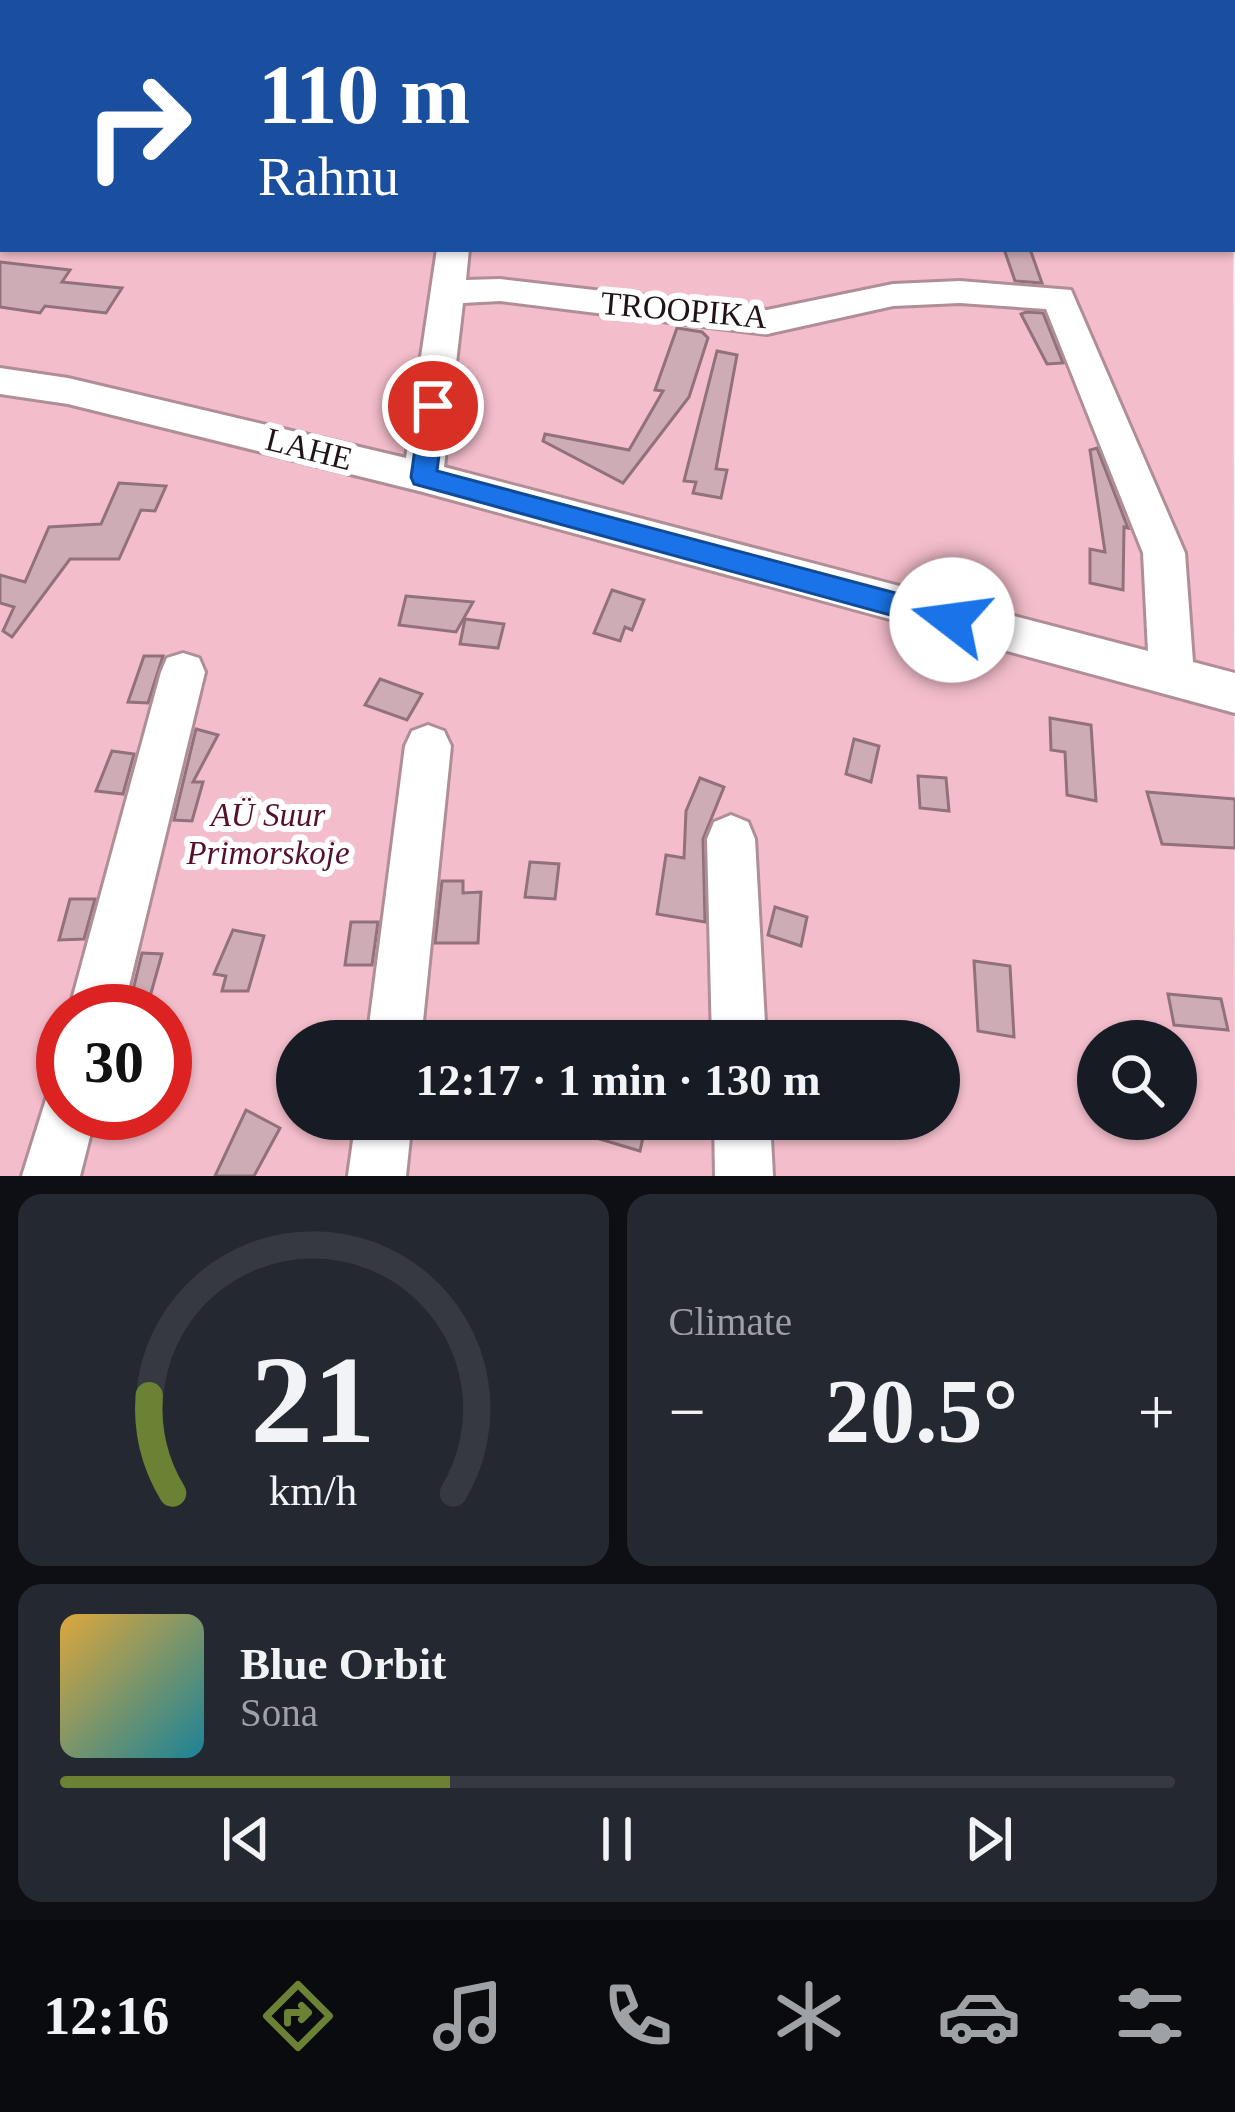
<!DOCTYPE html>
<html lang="en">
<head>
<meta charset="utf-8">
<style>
	body { margin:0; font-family:Georgia,serif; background:#242831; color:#f1f3f6; height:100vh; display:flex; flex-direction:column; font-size:45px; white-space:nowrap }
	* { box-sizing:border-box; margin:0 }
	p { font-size:39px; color:#9ea1a6 }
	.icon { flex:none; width:66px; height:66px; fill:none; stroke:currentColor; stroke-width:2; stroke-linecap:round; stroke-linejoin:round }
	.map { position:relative; height:1176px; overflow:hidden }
	.drawer { display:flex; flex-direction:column; gap:18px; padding:18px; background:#0d0f14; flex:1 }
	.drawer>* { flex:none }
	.hud { position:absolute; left:0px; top:0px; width:1236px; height:252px; box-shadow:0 3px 9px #0004; background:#1a4fa0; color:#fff; overflow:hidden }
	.fabs { position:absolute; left:1077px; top:1020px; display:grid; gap:24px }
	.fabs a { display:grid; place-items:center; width:120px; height:120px; border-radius:50%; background:#171b24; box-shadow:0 3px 9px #0004; font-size:60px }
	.speed { position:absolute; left:36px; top:984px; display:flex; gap:24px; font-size:60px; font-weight:700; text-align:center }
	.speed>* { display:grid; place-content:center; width:156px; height:156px; border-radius:50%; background:#171b24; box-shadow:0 3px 9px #0004; line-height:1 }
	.speed .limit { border:18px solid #d22; background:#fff; color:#111 }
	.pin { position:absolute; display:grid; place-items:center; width:102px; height:102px; color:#fff; margin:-51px; border:6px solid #fff; border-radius:50%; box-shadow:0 3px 12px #0007 }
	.me { position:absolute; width:132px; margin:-66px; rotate:285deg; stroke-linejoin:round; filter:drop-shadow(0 0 9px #0008) }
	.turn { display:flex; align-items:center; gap:42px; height:252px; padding:0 60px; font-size:54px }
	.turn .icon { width:156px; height:156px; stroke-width:2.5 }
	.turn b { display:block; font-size:84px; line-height:102px }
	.big { font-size:90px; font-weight:600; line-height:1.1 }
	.drawer .card { flex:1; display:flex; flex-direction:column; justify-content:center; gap:18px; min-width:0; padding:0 42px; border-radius:24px; background:#242831 }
	.drawer .dial { align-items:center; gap:0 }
	.dial svg { height:312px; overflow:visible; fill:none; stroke:#363941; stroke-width:7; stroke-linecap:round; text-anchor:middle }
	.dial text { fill:#f1f3f6; stroke:none }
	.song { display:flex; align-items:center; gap:36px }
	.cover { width:144px; height:144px; border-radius:18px; background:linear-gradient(135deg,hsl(40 70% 55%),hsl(190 70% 35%)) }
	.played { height:12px; border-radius:6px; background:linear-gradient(90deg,#6b8234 35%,#363941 35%) }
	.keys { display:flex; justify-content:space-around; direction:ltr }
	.heat { display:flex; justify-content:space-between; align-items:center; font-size:66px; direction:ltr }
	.drawer .tiles { flex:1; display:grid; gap:18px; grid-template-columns:1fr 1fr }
	.card:last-child { grid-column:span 2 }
	.trip { position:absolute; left:276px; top:1020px; width:684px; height:120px; border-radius:60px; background:#171b24; box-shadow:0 3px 9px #0004; font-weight:600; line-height:120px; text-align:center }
	.tabs { display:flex; height:192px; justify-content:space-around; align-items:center; background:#090b0e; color:#9ea1a6 }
	.tabs .icon { width:84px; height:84px }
	.tabs .current { color:#6b8234 }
	.tabs b { font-size:54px; color:#f1f3f6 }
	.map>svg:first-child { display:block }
	.green { fill:#f3bdcb; fill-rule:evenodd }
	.building { fill:#ceacb5; stroke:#91727a; stroke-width:3 }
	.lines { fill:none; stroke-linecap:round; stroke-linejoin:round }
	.minor-casing { stroke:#af8e96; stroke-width:6 }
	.minor { fill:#fff; fill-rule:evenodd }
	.route { fill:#1a73e8; stroke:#114b97; stroke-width:3 }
	.labels { text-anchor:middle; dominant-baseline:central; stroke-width:12; stroke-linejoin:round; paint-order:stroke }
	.street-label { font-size:33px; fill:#201417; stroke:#fff }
	.park-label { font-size:33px; font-style:italic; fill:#55102c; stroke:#fff }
</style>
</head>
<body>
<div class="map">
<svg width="1235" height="1176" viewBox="0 0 1235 1176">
	<rect width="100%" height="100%" fill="#faf3f4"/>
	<path class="green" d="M0,0H1222L3,3V249H1233V22L1235,1176H0ZM63,1011H165V1113H63ZM297,1041H939V1119H297ZM1098,1041H1176V1119H1098Z"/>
	<g class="building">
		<path d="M1004,249H1030L1042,283L1015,281Z"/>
		<path d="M0,262L70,270L62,282L122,288L106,313L45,306L40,313L0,307Z"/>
		<path d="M1026,312L1043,313L1063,363L1047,364L1021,314Z"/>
		<path d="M677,328L702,332L708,338L689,397L623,483L543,441L545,434L629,450L663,391L655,390Z"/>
		<path d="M717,351L737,355L716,469L727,470L721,498L693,493L696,482L684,481Z"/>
		<path d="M1097,448L1128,528L1124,527L1123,590L1090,583V549L1105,552L1090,450Z"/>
		<path d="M119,483L166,486L155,511L141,510L119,559H70L12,637L3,631L14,607L0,603V575L25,582L49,527L101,524Z"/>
		<path d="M612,590L644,600L632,630L625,627L620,641L594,633Z"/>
		<path d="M406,596L473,602L456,632L399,625Z"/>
		<path d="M465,619L504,624L498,648L460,644Z"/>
		<path d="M144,656H163L148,703L128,702Z"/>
		<path d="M380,679L422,694L407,720L365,705Z"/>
		<path d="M1050,718L1091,725L1096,801L1067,795L1065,752L1051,750Z"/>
		<path d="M196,729L218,735L193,782H203L192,821L174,820Z"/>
		<path d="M854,739L879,746L871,782L846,774Z"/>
		<path d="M112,751L134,754L123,794L96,791Z"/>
		<path d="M918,776L946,778L949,811L920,808Z"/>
		<path d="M700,778L724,787L703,839L705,922L657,914L666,855L684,858L686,811Z"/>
		<path d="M1147,792L1235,799V848L1162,844Z"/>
		<path d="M530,862L559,864L555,899L525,897Z"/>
		<path d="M442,881H463V893L481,892L478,943H435Z"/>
		<path d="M70,899H95L84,939L59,940Z"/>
		<path d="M775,907L807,917L801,946L768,935Z"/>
		<path d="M351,922H378L372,965H345Z"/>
		<path d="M233,930L264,936L248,991H222L226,976L214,974Z"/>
		<path d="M142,953L162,954L146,1011H128Z"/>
		<path d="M974,961L1010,966L1014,1037L978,1031Z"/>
		<path d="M1168,994L1221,999L1228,1030L1174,1025Z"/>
		<path d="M246,1110L280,1128L254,1176H215Z"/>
		<path d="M557,1119H647L640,1151L556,1126Z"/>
	</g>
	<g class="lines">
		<defs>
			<g id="minor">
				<path d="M1076,0H1102L1103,3H1077Z"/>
				<path d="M1219,0H1235V13L1233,3Z"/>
				<rect x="1233" y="41" width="2" height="16"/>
				<rect x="0" y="146" width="3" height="18"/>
				<path d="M437,249H469L466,280L500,279L767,310L893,284L960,281L1071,290L1185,553L1193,662L1235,673V713L423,492L68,404L0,394V368L68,378L406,458ZM500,301L767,334L893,306L960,303L1046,309L1143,553L1148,651L444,467L463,303Z"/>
				<path d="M183,653L199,658L205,672L123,1011H69L161,672L167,658Z"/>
				<path d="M428,725L444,731L451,746L421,1041H367L405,746L412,731Z"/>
				<path d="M731,815L748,822L755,839L766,1041H712L707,839L714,822Z"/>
				<path d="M63,1087V1113H96L80,1176H22L48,1093Z"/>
				<path d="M356,1119H412L406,1176H348Z"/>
				<path d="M714,1119H770L773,1176H715Z"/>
			</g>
		</defs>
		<use href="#minor" class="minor-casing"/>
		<use href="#minor" class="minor"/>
	</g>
	<path class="route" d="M433,397L445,406L437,471L952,608L962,612L966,620L962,628L952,632L414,484L411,477L421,406Z"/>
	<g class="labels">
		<g class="street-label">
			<text transform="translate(684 310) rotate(5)">TROOPIKA</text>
			<text transform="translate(309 449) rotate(14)">LAHE</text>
		</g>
		<g class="park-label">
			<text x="268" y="815">AÜ Suur<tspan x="268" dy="38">Primorskoje</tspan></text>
		</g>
	</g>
</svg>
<div class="fabs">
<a><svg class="icon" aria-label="search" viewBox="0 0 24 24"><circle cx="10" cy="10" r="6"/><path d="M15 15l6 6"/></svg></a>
</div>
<div class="speed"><div class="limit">30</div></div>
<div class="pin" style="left:433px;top:406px;background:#d93025"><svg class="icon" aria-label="arrive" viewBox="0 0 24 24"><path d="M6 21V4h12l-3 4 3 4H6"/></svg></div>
<svg class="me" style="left:952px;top:620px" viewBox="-20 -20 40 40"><circle r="19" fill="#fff"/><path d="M0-13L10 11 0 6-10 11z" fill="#1a73e8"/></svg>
<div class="trip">12:17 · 1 min · 130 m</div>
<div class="hud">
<div class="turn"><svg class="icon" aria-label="right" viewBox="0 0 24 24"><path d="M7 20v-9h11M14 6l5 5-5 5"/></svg><div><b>110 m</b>Rahnu</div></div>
</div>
</div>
<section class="drawer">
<div class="tiles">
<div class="card dial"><svg viewBox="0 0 100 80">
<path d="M14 69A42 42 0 1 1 86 69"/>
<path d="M14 69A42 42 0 0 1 8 44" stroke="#6b8234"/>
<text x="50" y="56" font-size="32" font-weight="700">21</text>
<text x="50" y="72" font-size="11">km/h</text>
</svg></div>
<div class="card"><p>Climate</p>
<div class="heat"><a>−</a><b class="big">20.5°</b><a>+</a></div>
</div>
<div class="card">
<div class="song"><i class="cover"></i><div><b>Blue Orbit</b><p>Sona</p></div></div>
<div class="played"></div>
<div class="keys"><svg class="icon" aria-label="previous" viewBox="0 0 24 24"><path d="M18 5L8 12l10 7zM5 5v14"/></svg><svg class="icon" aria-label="pause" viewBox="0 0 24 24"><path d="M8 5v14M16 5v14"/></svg><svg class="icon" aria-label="next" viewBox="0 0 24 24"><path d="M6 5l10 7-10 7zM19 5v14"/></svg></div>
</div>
</div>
</section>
<nav class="tabs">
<b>12:16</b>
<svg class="icon current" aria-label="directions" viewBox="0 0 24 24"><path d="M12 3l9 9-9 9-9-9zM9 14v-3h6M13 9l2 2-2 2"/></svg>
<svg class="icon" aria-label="music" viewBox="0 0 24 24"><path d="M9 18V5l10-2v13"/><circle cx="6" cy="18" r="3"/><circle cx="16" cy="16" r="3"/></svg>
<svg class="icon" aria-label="phone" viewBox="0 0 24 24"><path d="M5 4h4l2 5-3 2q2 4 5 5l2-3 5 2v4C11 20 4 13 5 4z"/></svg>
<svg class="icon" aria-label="climate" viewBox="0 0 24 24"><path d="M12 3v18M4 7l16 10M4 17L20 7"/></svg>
<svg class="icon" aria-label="car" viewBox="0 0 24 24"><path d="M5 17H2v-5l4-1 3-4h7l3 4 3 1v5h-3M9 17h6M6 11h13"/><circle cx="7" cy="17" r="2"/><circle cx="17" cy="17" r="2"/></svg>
<svg class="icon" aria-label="filters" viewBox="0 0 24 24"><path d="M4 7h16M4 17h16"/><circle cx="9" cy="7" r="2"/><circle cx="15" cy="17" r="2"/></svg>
</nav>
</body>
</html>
